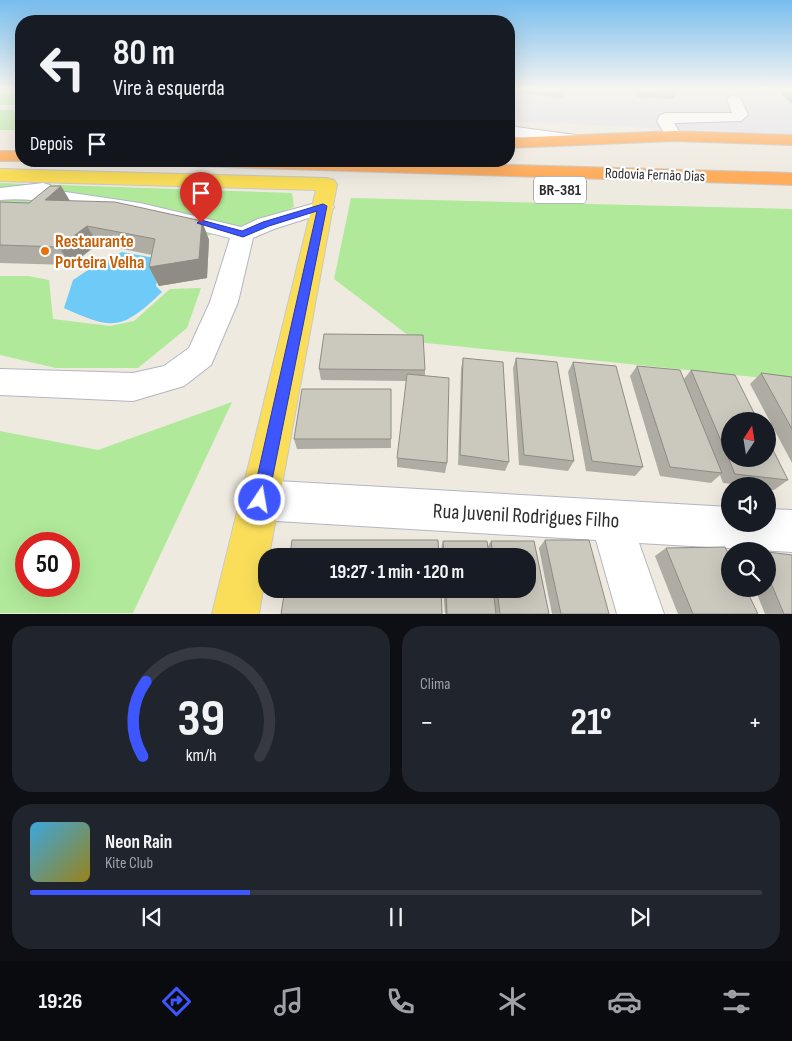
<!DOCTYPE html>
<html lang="pt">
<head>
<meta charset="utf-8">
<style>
	body { margin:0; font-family:"Sofia Sans Condensed",sans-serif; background:#20242c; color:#f1f3f6; height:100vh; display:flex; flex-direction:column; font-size:19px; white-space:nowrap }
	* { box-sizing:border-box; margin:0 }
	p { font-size:16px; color:#9ea1a6 }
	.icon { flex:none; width:28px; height:28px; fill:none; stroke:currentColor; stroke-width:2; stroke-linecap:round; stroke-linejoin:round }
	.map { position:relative; height:614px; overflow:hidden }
	.side { display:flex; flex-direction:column; gap:12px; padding:12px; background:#0d0f14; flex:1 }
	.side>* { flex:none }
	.guide { position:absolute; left:15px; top:15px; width:500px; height:152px; border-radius:20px; box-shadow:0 5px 20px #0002; background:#171b24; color:#f1f3f6; overflow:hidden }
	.needle { width:32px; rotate:12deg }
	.controls { position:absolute; left:721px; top:412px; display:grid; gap:10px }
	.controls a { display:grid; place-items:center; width:55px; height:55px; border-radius:50%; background:#171b24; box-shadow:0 5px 20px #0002; font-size:25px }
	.speed { position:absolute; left:15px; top:532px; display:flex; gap:10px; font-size:25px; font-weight:700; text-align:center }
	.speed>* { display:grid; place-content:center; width:65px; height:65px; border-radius:50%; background:#171b24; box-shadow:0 5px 20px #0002; line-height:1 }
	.speed .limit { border:8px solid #d22; background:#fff; color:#111 }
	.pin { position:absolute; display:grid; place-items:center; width:42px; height:42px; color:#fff; margin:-51px -21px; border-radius:50% 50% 50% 0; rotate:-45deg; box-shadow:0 0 5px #0007 }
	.pin .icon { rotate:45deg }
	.me { position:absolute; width:55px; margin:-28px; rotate:12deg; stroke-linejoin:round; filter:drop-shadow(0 0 4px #0008) }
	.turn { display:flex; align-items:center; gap:18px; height:105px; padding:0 15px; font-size:22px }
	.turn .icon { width:65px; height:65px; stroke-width:2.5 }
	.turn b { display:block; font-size:35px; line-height:42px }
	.then { display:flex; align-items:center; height:48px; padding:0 15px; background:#0003; gap:10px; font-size:19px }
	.big { font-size:38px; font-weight:700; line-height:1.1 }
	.side .card { flex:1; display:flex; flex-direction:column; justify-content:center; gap:8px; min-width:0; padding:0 18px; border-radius:20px; background:#20242c }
	.side .dial { align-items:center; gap:0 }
	.dial svg { height:130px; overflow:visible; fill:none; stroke:#363941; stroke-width:7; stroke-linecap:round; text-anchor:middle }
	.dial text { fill:#f1f3f6; stroke:none }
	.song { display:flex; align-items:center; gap:15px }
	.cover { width:60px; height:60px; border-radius:8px; background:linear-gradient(135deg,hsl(200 70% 55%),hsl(50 70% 35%)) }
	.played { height:5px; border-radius:2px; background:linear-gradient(90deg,#3d56ff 30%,#363941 30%) }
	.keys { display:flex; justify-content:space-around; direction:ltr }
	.heat { display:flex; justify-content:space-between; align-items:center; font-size:28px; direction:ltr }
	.side .tiles { flex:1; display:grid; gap:12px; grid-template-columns:1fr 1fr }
	.card:last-child { grid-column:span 2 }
	.trip { position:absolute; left:258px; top:548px; width:278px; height:50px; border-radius:20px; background:#171b24; box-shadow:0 5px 20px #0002; font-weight:700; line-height:50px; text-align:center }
	.dock { display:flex; height:80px; justify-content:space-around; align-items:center; background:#090b0e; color:#9ea1a6 }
	.dock .icon { width:35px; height:35px }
	.dock .active { color:#3d56ff }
	.dock b { font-size:22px; color:#f1f3f6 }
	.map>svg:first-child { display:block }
	.industrial { fill:#e3e0e8 }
	.green { fill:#b0e999; fill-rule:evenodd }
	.water { fill:#6ecaf7 }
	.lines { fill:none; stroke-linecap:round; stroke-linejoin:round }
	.minor-casing { stroke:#b4b5c2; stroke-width:2 }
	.major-casing { stroke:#c9c9c9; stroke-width:2 }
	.highway-casing { stroke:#c9c9c9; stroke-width:2 }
	.minor { fill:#fff; fill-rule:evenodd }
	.major { fill:#fade5a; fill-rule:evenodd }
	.highway { fill:#ffac5b; fill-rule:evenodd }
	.wall { fill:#afaca3 }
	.shaded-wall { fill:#8e8c85 }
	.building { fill:#cbc8be; stroke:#8e8c85 }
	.route { fill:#3d56ff; stroke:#2838a6 }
	.food-dot { fill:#e8710a; stroke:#fff; stroke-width:2 }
	.labels { text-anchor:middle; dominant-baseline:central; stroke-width:4.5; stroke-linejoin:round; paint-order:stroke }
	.far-street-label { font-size:15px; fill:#2e2e2e; stroke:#fff }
	.shield { fill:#fff; stroke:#6d6d6d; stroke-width:1 }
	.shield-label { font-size:16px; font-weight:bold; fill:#2e2e2e }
	.food-label { font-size:18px; font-weight:bold; fill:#c56008; stroke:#fff; text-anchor:start }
	.near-street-label { font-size:21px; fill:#2e2e2e; stroke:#fff }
</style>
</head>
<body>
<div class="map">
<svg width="792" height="614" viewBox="0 0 792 614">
	<rect width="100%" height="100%" fill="#efeae0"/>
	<path class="industrial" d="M509,90H792V134L509,121Z"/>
	<g class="green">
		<rect x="0" y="92" width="21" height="13"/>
		<rect x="0" y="110" width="21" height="20"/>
		<path d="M0,183L292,193L294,207L258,222L206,236L0,207Z"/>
		<path d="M351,198L792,209V381L417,342L334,279Z"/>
		<path d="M0,276H29L49,280L53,319L110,326L134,321L170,289L201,288L187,328L138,368H56L0,355Z"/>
		<path d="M232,402L133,613H0V431L98,450ZM26,544H69V586H26Z"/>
	</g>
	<path class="water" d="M122,252L160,259L156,286L162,292C121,331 113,330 64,308L73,280L94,266Z"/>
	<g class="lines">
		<defs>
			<g id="minor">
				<path d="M734,95L741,99L748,115L741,121L674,123L682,136L680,140H668L657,121L660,115L666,113H732L727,99Z"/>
				<path d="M509,126L575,135L581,136L583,140L581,144L575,145L509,136Z"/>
				<path d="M43,183L50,185L52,190L140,203L241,227L258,219L323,201L330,203L334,207L330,211L274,229L253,238L238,302L215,356L211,365L184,386L133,401L0,395V369L133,373L164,366L189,348L210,302L230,238C174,224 118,209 61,203C40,201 21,198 0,200V188Z"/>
				<path d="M260,480L730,507V524H768V509L792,510V552L639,543L664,614H617L596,540L260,520L246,514L240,500L246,486Z"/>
			</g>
			<path id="major" d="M0,169L327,178L334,180L337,184L269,556H266V571L259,614H212L316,190L0,181Z"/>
			<g id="highway">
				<path d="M674,131L792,135V145L674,141L509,148V138Z"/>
				<path d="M0,151H21L22,161H0Z"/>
				<path d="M180,161H385L792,173V185L189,166L183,165Z"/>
			</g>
		</defs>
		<use href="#minor" class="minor-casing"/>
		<use href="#major" class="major-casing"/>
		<use href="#highway" class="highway-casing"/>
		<use href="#minor" class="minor"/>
		<use href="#major" class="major"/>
		<use href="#highway" class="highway"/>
	</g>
	<g class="wall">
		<path d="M520,90H565L563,98L520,93Z"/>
		<path d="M633,90H676L677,91L674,99L638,97Z"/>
		<path d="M783,90H792V104L781,94Z"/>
		<path d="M70,201L202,221L209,240L207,278L159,286L149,267L152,255L98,244L71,265L0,263V202L29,203Z"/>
		<path d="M463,358L509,462L505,471L458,465L461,369Z"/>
		<path d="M516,358L574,461L568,471L519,465L513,368Z"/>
		<path d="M573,362L643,467L635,476L586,471L568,372Z"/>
		<path d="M637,366L684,379L691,370L788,480L774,490L768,489V486H748L723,483L720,475L711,483L660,476L630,376Z"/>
		<path d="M319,369L425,370V376L447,463L445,473L397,467V458L407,381L321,380Z"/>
		<path d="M761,373L792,377V463L750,384Z"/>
		<path d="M391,389V448L297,449L294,439Z"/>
		<path d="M545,540L609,614H552L539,548Z"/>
		<path d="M443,541H487V548L491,541H534L549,614H445L443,589H526V556H441V549Z"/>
		<path d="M666,548L758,614H678L655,556Z"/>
		<path d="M768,552L792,614H765L755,589H768Z"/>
	</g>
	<g class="shaded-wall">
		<path d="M61,186L72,204L45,200Z"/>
		<path d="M202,221L209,240L207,278L159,286L149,267Z"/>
		<path d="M87,226L98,244L71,265L59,247Z"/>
	</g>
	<g class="building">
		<path d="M654,90H676L677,91Z"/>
		<path d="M50,186H61L45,200L115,202L202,221L199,259L149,267L155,239L87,226L59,247L0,245V202L29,203Z"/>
		<path d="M324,334L423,335L425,370L319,369Z"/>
		<path d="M463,358L503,362L509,462L460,455Z"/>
		<path d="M516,358L557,362L574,461L524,455Z"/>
		<path d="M573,362L616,366L643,467L592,461Z"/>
		<path d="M637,366L680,370L722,473L670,467Z"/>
		<path d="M691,370L735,375L758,421H730V459H768V440L788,480L735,474Z"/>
		<path d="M761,373L792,377V429Z"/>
		<path d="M407,374L449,378L447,463L397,458Z"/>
		<path d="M302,389H391V439H294Z"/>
		<path d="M292,540H438L439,556H290Z"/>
		<path d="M545,540H589L609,614H561Z"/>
		<path d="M443,541H487L489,556H444Z"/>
		<path d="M491,541H534L549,614H500L497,589H526V556H493Z"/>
		<path d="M725,547L730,557V589H746L758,614H693L666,548Z"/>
		<path d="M768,552L792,555V614H784L768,576Z"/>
		<path d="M285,589H441L442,614H281Z"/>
		<path d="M446,589H493L496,614H447Z"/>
	</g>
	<linearGradient id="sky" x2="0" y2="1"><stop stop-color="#77bdee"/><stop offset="0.51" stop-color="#f8f6f1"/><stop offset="1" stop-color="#f8f6f1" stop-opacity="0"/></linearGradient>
	<rect width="792" height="175" fill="url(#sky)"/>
	<path class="route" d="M323,204L327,206L268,500L266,506L260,508L254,506L252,500L317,211L269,226L243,237L197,223L201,220L242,231L263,222Z"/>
	<circle class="food-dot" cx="45" cy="251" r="5"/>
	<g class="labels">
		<g class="far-street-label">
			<text transform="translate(655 175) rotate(2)">Rodovia Fernão Dias</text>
		</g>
		<rect class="shield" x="534" y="176.5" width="52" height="27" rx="4"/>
		<g class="shield-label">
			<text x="560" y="190">BR-381</text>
		</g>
		<g class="food-label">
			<text x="55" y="241">Restaurante<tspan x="55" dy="21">Porteira Velha</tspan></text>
		</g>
		<g class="near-street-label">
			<text transform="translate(526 516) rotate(3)">Rua Juvenil Rodrigues Filho</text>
		</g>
	</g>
</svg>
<div class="controls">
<a><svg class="needle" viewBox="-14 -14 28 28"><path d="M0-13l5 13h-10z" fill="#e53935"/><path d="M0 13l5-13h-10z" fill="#9ea1a6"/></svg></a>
<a><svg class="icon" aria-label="sound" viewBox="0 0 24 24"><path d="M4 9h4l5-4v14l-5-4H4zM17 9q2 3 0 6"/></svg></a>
<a><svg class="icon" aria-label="search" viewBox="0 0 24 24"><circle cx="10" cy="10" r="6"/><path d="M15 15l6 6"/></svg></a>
</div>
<div class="speed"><div class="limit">50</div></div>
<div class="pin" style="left:201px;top:223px;background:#d93025"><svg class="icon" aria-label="arrive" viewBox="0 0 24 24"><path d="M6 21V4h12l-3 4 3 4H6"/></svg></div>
<svg class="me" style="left:260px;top:500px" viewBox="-20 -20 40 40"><circle r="17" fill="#3d56ff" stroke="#fff" stroke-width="3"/><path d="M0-11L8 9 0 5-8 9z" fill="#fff"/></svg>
<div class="trip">19:27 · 1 min · 120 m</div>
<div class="guide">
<div class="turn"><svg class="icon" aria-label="left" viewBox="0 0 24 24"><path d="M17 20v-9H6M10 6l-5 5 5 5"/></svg><div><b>80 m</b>Vire à esquerda</div></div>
<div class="then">Depois<svg class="icon" aria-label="arrive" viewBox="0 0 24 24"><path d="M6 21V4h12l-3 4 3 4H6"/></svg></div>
</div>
</div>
<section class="side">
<div class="tiles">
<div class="card dial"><svg viewBox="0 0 100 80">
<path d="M14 69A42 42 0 1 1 86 69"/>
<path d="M14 69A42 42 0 0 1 16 23" stroke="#3d56ff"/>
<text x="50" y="56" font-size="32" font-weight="700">39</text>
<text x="50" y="72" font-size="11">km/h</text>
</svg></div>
<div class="card"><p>Clima</p>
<div class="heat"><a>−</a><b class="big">21°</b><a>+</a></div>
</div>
<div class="card">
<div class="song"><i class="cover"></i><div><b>Neon Rain</b><p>Kite Club</p></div></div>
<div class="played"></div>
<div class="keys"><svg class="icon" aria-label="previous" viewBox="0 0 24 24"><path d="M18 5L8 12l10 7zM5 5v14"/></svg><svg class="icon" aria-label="pause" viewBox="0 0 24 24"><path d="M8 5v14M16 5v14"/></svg><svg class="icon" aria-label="next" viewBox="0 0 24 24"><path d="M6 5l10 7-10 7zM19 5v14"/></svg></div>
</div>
</div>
</section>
<nav class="dock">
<b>19:26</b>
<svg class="icon active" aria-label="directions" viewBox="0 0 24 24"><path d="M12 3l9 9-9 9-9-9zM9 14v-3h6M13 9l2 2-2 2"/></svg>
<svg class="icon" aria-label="music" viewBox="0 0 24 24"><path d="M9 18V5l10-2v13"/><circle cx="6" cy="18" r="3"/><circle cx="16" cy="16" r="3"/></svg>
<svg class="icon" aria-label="phone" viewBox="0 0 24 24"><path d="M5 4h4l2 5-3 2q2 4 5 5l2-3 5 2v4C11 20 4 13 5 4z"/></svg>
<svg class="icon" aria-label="climate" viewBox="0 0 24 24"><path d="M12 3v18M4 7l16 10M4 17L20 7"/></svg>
<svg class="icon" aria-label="car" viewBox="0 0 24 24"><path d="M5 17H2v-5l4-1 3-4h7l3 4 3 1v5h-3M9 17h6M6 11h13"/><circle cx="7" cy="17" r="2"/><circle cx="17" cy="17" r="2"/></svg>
<svg class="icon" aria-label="filters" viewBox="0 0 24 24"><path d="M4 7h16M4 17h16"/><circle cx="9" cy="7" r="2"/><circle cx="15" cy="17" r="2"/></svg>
</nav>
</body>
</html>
